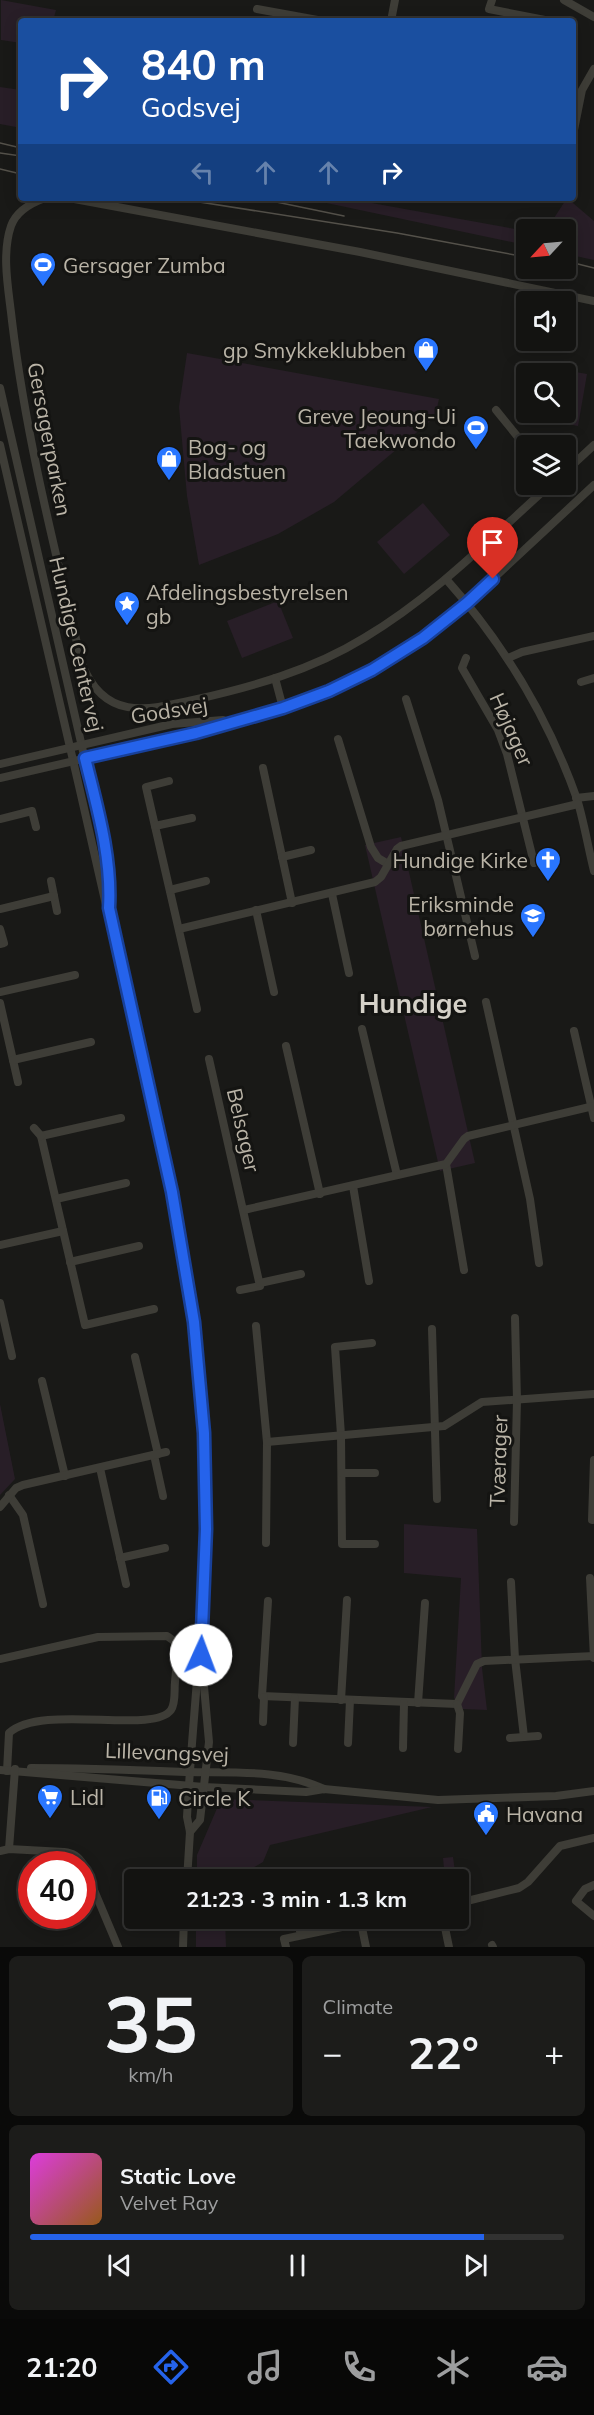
<!DOCTYPE html>
<html lang="en">
<head>
<meta charset="utf-8">
<style>
	body { margin:0; font-family:Mulish,sans-serif; background:#1c1c1a; color:#f1f3f6; height:100vh; display:flex; flex-direction:column; font-size:22px; white-space:nowrap }
	* { box-sizing:border-box; margin:0 }
	p { font-size:20px; color:#9d9e9f }
	.icon { flex:none; width:33px; height:33px; fill:none; stroke:currentColor; stroke-width:2; stroke-linecap:round; stroke-linejoin:round }
	.map { position:relative; height:1947px; overflow:hidden }
	.sheet { display:flex; flex-direction:column; gap:9px; padding:9px; background:#0a0a09; flex:1 }
	.sheet>* { flex:none }
	.hud { position:absolute; left:18px; top:18px; width:558px; height:183px; border-radius:6px; box-shadow:0 3px 15px #0003,0 0 0 2px #323231; background:#1a4fa0; color:#fff; overflow:hidden }
	.needle { width:39px; rotate:244deg }
	.fabs { position:absolute; left:516px; top:219px; display:grid; gap:12px }
	.fabs a { display:grid; place-items:center; width:60px; height:60px; border-radius:6px; background:#131311; box-shadow:0 3px 15px #0003,0 0 0 2px #323231; font-size:30px }
	.speed { position:absolute; left:18px; top:1851px; display:flex; gap:12px; font-size:30px; font-weight:700; text-align:center }
	.speed>* { display:grid; place-content:center; width:78px; height:78px; border-radius:50%; background:#131311; box-shadow:0 3px 15px #0003,0 0 0 2px #323231; line-height:1 }
	.speed .limit { border:9px solid #d22; background:#fff; color:#111 }
	.pin { position:absolute; display:grid; place-items:center; width:51px; height:51px; color:#fff; margin:-62px -26px; border-radius:50% 50% 50% 0; rotate:-45deg; box-shadow:0 0 6px #0007 }
	.pin .icon { rotate:45deg }
	.me { position:absolute; width:66px; margin:-33px; rotate:2deg; stroke-linejoin:round; filter:drop-shadow(0 0 4px #0008) }
	.turn { display:flex; align-items:center; gap:21px; height:126px; padding:0 24px; font-size:27px }
	.turn .icon { width:78px; height:78px; stroke-width:2.5 }
	.turn b { display:block; font-size:42px; line-height:51px }
	.lanes { display:flex; align-items:center; height:57px; padding:0 24px; background:#0003; justify-content:center; gap:30px; direction:ltr }
	.lanes .off { opacity:.35 }
	.big { font-size:45px; font-weight:700; line-height:1.1 }
	.sheet .card { flex:1; display:flex; flex-direction:column; justify-content:center; gap:9px; min-width:0; padding:0 21px; border-radius:9px; background:#1c1c1a }
	.sheet .dial { align-items:center; gap:0 }
	.dial b { font-size:78px; line-height:1 }
	.song { display:flex; align-items:center; gap:18px }
	.cover { width:72px; height:72px; border-radius:9px; background:linear-gradient(135deg,hsl(300 70% 55%),hsl(30 70% 35%)) }
	.played { height:6px; border-radius:3px; background:linear-gradient(90deg,#2563eb 85%,#323231 85%) }
	.keys { display:flex; justify-content:space-around; direction:ltr }
	.heat { display:flex; justify-content:space-between; align-items:center; font-size:33px; direction:ltr }
	.sheet .tiles { flex:1; display:grid; gap:9px; grid-template-columns:1fr 1fr }
	.card:last-child { grid-column:span 2 }
	.trip { position:absolute; left:124px; top:1869px; width:345px; height:60px; border-radius:6px; background:#131311; box-shadow:0 3px 15px #0003,0 0 0 2px #323231; font-weight:700; line-height:60px; text-align:center }
	.menu { display:flex; height:96px; justify-content:space-around; align-items:center; background:#080807; color:#9d9e9f }
	.menu .icon { width:42px; height:42px }
	.menu .current { color:#2563eb }
	.menu b { font-size:27px; color:#f1f3f6 }
	.map>svg:first-child { display:block }
	.green { fill:#281e27 }
	.lines { fill:none; stroke-linecap:round; stroke-linejoin:round }
	.minor { stroke:#3e3d37; stroke-width:8 }
	.tram { stroke:#54514a; stroke-width:1.5 }
	.route-casing { stroke:#184099; stroke-width:15 }
	.route { stroke:#2563eb; stroke-width:10 }
	.labels { text-anchor:middle; dominant-baseline:central; stroke-width:6; stroke-linejoin:round; paint-order:stroke }
	.poi-label { font-size:21px; fill:#bab4a7; stroke:#141412; text-anchor:start }
	.street-label { font-size:21px; fill:#bab4a7; stroke:#141412 }
	.district-label { font-size:27px; font-weight:bold; fill:#d6d2c9; stroke:#141412 }
</style>
</head>
<body>
<div class="map">
<svg width="594" height="1947" viewBox="0 0 594 1947">
	<rect width="100%" height="100%" fill="#191917"/>
	<g class="green">
		<path d="M1,0L56,10L53,21H21V43L1,40Z"/>
		<path d="M0,87L21,90V128L0,124Z"/>
		<path d="M303,198H344L526,231V245Z"/>
		<path d="M567,198L594,221V260L566,254V230L547,229Z"/>
		<path d="M187,353L439,399L435,417L334,502L278,534L199,565L187,496L179,407Z"/>
		<path d="M536,365L587,374L578,426L527,416V413L566,412V374L535,373Z"/>
		<path d="M423,503L450,535L404,574L377,542Z"/>
		<path d="M278,601L293,638L242,658L227,621Z"/>
		<path d="M401,837L475,1163L440,1171L365,845Z"/>
		<path d="M0,1404L15,1479L0,1495Z"/>
		<path d="M404,1524L477,1529L482,1668L487,1710L463,1709L454,1698L461,1578L404,1573Z"/>
		<path d="M221,1799L432,1807L270,1845L263,1862L234,1879H197V1855Z"/>
		<path d="M453,1857L456,1879H445L443,1858Z"/>
		<path d="M196,1919H225L226,1947H196Z"/>
	</g>
	<g class="lines">
		<g class="minor">
			<path d="M492,0L489,9L550,21"/>
			<path d="M564,0L594,17"/>
			<path d="M257,9L323,21"/>
			<path d="M391,21L395,0"/>
			<path d="M573,135L582,90L594,69"/>
			<path d="M45,198C31,203 16,212 11,226C1,255 9,292 12,321C26,438 55,550 82,664C104,720 145,711 193,700C252,687 312,670 364,638C433,597 491,538 551,484"/>
			<path d="M69,198L360,252L594,301"/>
			<path d="M0,388L104,843L110,881L109,899"/>
			<path d="M496,410L526,447"/>
			<path d="M0,445C41,625 84,804 124,984C140,1053 157,1121 172,1189C188,1269 199,1351 204,1432C212,1561 194,1689 187,1817L190,1832L187,1880"/>
			<path d="M566,471L594,445"/>
			<path d="M446,579C504,644 548,717 577,799C584,822 588,847 594,871"/>
			<path d="M466,658L462,668L498,730L507,754L534,863"/>
			<path d="M508,658L522,652L594,636"/>
			<path d="M275,678L283,708"/>
			<path d="M581,682L594,678"/>
			<path d="M406,699L438,800L475,956"/>
			<path d="M338,739L371,847L378,858L388,864"/>
			<path d="M0,764L172,724L223,720"/>
			<path d="M263,768L292,903"/>
			<path d="M0,778L196,733L283,708L329,691L372,670L423,638L467,603L594,485"/>
			<path d="M169,781L146,787L197,1009"/>
			<path d="M576,798L594,796"/>
			<path d="M0,819L32,811L36,827"/>
			<path d="M155,826L192,818"/>
			<path d="M282,857L311,850"/>
			<path d="M51,881L57,911"/>
			<path d="M170,890L206,881"/>
			<path d="M332,894L349,973"/>
			<path d="M0,909L54,896"/>
			<path d="M256,910L274,992"/>
			<path d="M0,929L4,943L0,944"/>
			<path d="M179,929L375,882L381,877L397,849L401,846L578,804"/>
			<path d="M0,992L75,975"/>
			<path d="M486,1002L530,1199L539,1263"/>
			<path d="M0,1003L18,1082"/>
			<path d="M362,1029L397,1175"/>
			<path d="M574,1031L594,1118"/>
			<path d="M286,1046L320,1194"/>
			<path d="M209,1059L260,1286L240,1290"/>
			<path d="M13,1060L91,1042"/>
			<path d="M121,1118L41,1136L85,1325L154,1309"/>
			<path d="M34,1128L41,1136"/>
			<path d="M446,1164L464,1270"/>
			<path d="M353,1186L369,1281"/>
			<path d="M56,1199L126,1183"/>
			<path d="M244,1210L446,1164L464,1139L468,1136L594,1106"/>
			<path d="M0,1245L63,1231"/>
			<path d="M70,1262L139,1246"/>
			<path d="M260,1283L301,1274"/>
			<path d="M0,1303L12,1356"/>
			<path d="M256,1326L267,1442L266,1543"/>
			<path d="M432,1329L437,1499"/>
			<path d="M372,1343L335,1347L341,1435L342,1544H375"/>
			<path d="M135,1357L158,1454"/>
			<path d="M42,1381L65,1476"/>
			<path d="M267,1442L444,1426L482,1402L594,1394"/>
			<path d="M154,1455L163,1496"/>
			<path d="M100,1468L126,1584"/>
			<path d="M342,1473H375"/>
			<path d="M9,1495L23,1515L43,1604"/>
			<path d="M0,1507L16,1488L23,1485L166,1452"/>
			<path d="M592,1520L594,1460"/>
			<path d="M514,1522L517,1400L515,1318"/>
			<path d="M120,1558L165,1548"/>
			<path d="M590,1578L594,1658"/>
			<path d="M511,1582L515,1659L524,1737"/>
			<path d="M268,1601L262,1696L457,1704L477,1664L484,1661L594,1656"/>
			<path d="M0,1659L98,1637L167,1636L174,1641C179,1653 176,1669 175,1682C174,1690 176,1703 171,1710C153,1735 42,1703 9,1733L7,1771"/>
			<path d="M341,1700L347,1600"/>
			<path d="M418,1703L425,1603"/>
			<path d="M457,1704L460,1713L458,1749"/>
			<path d="M263,1722L264,1697"/>
			<path d="M510,1738L538,1736"/>
			<path d="M293,1743L295,1698"/>
			<path d="M348,1743L350,1700"/>
			<path d="M403,1748L404,1703"/>
			<path d="M31,1768C83,1768 135,1770 188,1772C234,1773 281,1769 324,1789"/>
			<path d="M0,1770L204,1787L306,1792L324,1789L438,1800L556,1796L594,1791"/>
			<path d="M190,1832L200,1820L209,1742L202,1664"/>
			<path d="M9,1849L15,1769"/>
			<path d="M0,1851L9,1849L64,1852C73,1853 78,1856 83,1864L118,1947"/>
			<path d="M392,1880H393"/>
			<path d="M594,1885L585,1889L576,1901L594,1916"/>
			<path d="M459,1903L519,1888L528,1882L560,1846L594,1838"/>
			<path d="M297,1918L301,1935"/>
			<path d="M443,1918L449,1947"/>
			<path d="M361,1923L366,1947"/>
			<path d="M492,1945L493,1947"/>
			<path d="M183,1947L184,1918"/>
			<path d="M286,1947L284,1939L385,1918"/>
		</g>
		<g class="tram">
			<path d="M0,143L21,148"/>
			<path d="M0,153L21,156"/>
			<path d="M0,169L21,174"/>
			<path d="M174,198L397,233L526,257"/>
			<path d="M257,198L344,216"/>
			<path d="M566,261L594,268"/>
		</g>
	</g>
	<g class="lines">
		<defs>
			<path id="route" d="M201,1655L206,1529L204,1433L194,1322L172,1192L109,908C112,857 97,807 85,758L196,733L283,708L329,691L372,670L423,638L467,603L493,579"/>
		</defs>
		<use href="#route" class="route-casing"/>
		<use href="#route" class="route"/>
	</g>
	<defs>
		<symbol id="stadium-pin" viewBox="-11 -11 22 30"><path d="M0 17L-7.5 6A9.5 9.5 0 1 1 7.5 6Z" fill="#2976ff" stroke="#141412"/><path d="M0-5a6.5 5 0 1 0 0 10a6.5 5 0 1 0 0-10ZM-3.5-1.8h7v3.6h-7Z" fill="#fff"/></symbol>
		<symbol id="shop-pin" viewBox="-11 -11 22 30"><path d="M0 17L-7.5 6A9.5 9.5 0 1 1 7.5 6Z" fill="#2976ff" stroke="#141412"/><path d="M-5-2.5h2.3a2.7 3.5 0 0 1 5.4 0H5L5.5 6h-11ZM-1.5-2.5h3a1.5 2.3 0 0 0-3 0Z" fill="#fff"/></symbol>
		<symbol id="sight-pin" viewBox="-11 -11 22 30"><path d="M0 17L-7.5 6A9.5 9.5 0 1 1 7.5 6Z" fill="#2976ff" stroke="#141412"/><path d="M0-6L1.8-2.2L6-1.7L2.9 1.2L3.7 5.4L0 3.3L-3.7 5.4L-2.9 1.2L-6-1.7L-1.8-2.2Z" fill="#fff"/></symbol>
		<symbol id="church-pin" viewBox="-11 -11 22 30"><path d="M0 17L-7.5 6A9.5 9.5 0 1 1 7.5 6Z" fill="#2976ff" stroke="#141412"/><path d="M-1.2-6h2.4v3.5h3.3v2.4h-3.3V6h-2.4V-.1h-3.3v-2.4h3.3Z" fill="#fff"/></symbol>
		<symbol id="school-pin" viewBox="-11 -11 22 30"><path d="M0 17L-7.5 6A9.5 9.5 0 1 1 7.5 6Z" fill="#2976ff" stroke="#141412"/><path d="M0-5L7-2L0 1L-7-2ZM-4 1L0 2.5L4 1V4Q0 6-4 4Z" fill="#fff"/></symbol>
		<symbol id="supermarket-pin" viewBox="-11 -11 22 30"><path d="M0 17L-7.5 6A9.5 9.5 0 1 1 7.5 6Z" fill="#2976ff" stroke="#141412"/><path d="M-6-5.5h2.5l.6 2H6L4.5 2H-2.5L-4.4-4H-6ZM-1.5 3.2a1.3 1.3 0 1 0 .1 0ZM3 3.2a1.3 1.3 0 1 0 .1 0Z" fill="#fff"/></symbol>
		<symbol id="fuel-pin" viewBox="-11 -11 22 30"><path d="M0 17L-7.5 6A9.5 9.5 0 1 1 7.5 6Z" fill="#2976ff" stroke="#141412"/><path d="M-5.5-6h7V0h2V4h1.3V-2.5L3-4.5l.8-.8L6-3V5H2.5V1h-1V6h-7ZM-4.2-4.7v3.2H.2V-4.7Z" fill="#fff"/></symbol>
		<symbol id="civic-pin" viewBox="-11 -11 22 30"><path d="M0 17L-7.5 6A9.5 9.5 0 1 1 7.5 6Z" fill="#2976ff" stroke="#141412"/><path d="M-.6-6.5H3V-4.5H.6V-3L4-1V1h2V6H-6V1h2V-1L-.6-3ZM-1.2 2.5V6h2.4V2.5Z" fill="#fff"/></symbol>
	</defs>
	<g fill-rule="evenodd">
		<use href="#stadium-pin" x="28" y="250" width="30" height="40"/>
		<use href="#shop-pin" x="411" y="335" width="30" height="40"/>
		<use href="#stadium-pin" x="461" y="413" width="30" height="40"/>
		<use href="#shop-pin" x="154" y="444" width="30" height="40"/>
		<use href="#sight-pin" x="112" y="589" width="30" height="40"/>
		<use href="#church-pin" x="533" y="845" width="30" height="40"/>
		<use href="#school-pin" x="518" y="901" width="30" height="40"/>
		<use href="#supermarket-pin" x="35" y="1782" width="30" height="40"/>
		<use href="#fuel-pin" x="144" y="1783" width="30" height="40"/>
		<use href="#civic-pin" x="471" y="1799" width="30" height="40"/>
	</g>
	<g class="labels">
		<g class="poi-label">
			<text x="63" y="265">Gersager Zumba</text>
			<text x="406" y="350" text-anchor="end">gp Smykkeklubben</text>
			<text x="456" y="416" text-anchor="end">Greve Jeoung-Ui<tspan x="456" dy="24">Taekwondo</tspan></text>
			<text x="188" y="447">Bog- og<tspan x="188" dy="24">Bladstuen</tspan></text>
			<text x="146" y="592">Afdelingsbestyrelsen<tspan x="146" dy="24">gb</tspan></text>
			<text x="528" y="860" text-anchor="end">Hundige Kirke</text>
			<text x="514" y="904" text-anchor="end">Eriksminde<tspan x="514" dy="24">børnehus</tspan></text>
			<text x="70" y="1797">Lidl</text>
			<text x="178" y="1798">Circle K</text>
			<text x="506" y="1814">Havana</text>
		</g>
		<g class="street-label">
			<text transform="translate(50 439) rotate(79)">Gersagerparken</text>
			<text transform="translate(77 644) rotate(77)">Hundige Centervej</text>
			<text transform="translate(169 710) rotate(-9)">Godsvej</text>
			<text transform="translate(512 729) rotate(66)">Højager</text>
			<text transform="translate(244 1130) rotate(77)">Belsager</text>
			<text transform="translate(498 1461) rotate(-88)">Tværager</text>
			<text transform="translate(167 1752) rotate(2)">Lillevangsvej</text>
		</g>
		<g class="district-label">
			<text x="413" y="1003">Hundige</text>
		</g>
	</g>
</svg>
<div class="fabs">
<a><svg class="needle" viewBox="-14 -14 28 28"><path d="M0-13l5 13h-10z" fill="#e53935"/><path d="M0 13l5-13h-10z" fill="#9d9e9f"/></svg></a>
<a><svg class="icon" aria-label="sound" viewBox="0 0 24 24"><path d="M4 9h4l5-4v14l-5-4H4zM17 9q2 3 0 6"/></svg></a>
<a><svg class="icon" aria-label="search" viewBox="0 0 24 24"><circle cx="10" cy="10" r="6"/><path d="M15 15l6 6"/></svg></a>
<a><svg class="icon" aria-label="layers" viewBox="0 0 24 24"><path d="M12 4l9 5-9 5-9-5zM3 14l9 5 9-5"/></svg></a>
</div>
<div class="speed"><div class="limit">40</div></div>
<div class="pin" style="left:493px;top:579px;background:#d93025"><svg class="icon" aria-label="arrive" viewBox="0 0 24 24"><path d="M6 21V4h12l-3 4 3 4H6"/></svg></div>
<svg class="me" style="left:201px;top:1655px" viewBox="-20 -20 40 40"><circle r="19" fill="#fff"/><path d="M0-13L10 11 0 6-10 11z" fill="#2563eb"/></svg>
<div class="trip">21:23 · 3 min · 1.3 km</div>
<div class="hud">
<div class="turn"><svg class="icon" aria-label="right" viewBox="0 0 24 24"><path d="M7 20v-9h11M14 6l5 5-5 5"/></svg><div><b>840 m</b>Godsvej</div></div>
<div class="lanes"><svg class="icon off" aria-label="left" viewBox="0 0 24 24"><path d="M17 20v-9H6M10 6l-5 5 5 5"/></svg><svg class="icon off" aria-label="ahead" viewBox="0 0 24 24"><path d="M12 20V5M6 11l6-6 6 6"/></svg><svg class="icon off" aria-label="ahead" viewBox="0 0 24 24"><path d="M12 20V5M6 11l6-6 6 6"/></svg><svg class="icon" aria-label="right" viewBox="0 0 24 24"><path d="M7 20v-9h11M14 6l5 5-5 5"/></svg></div>
</div>
</div>
<section class="sheet">
<div class="tiles">
<div class="card dial"><b>35</b><p>km/h</p></div>
<div class="card"><p>Climate</p>
<div class="heat"><a>−</a><b class="big">22°</b><a>+</a></div>
</div>
<div class="card">
<div class="song"><i class="cover"></i><div><b>Static Love</b><p>Velvet Ray</p></div></div>
<div class="played"></div>
<div class="keys"><svg class="icon" aria-label="previous" viewBox="0 0 24 24"><path d="M18 5L8 12l10 7zM5 5v14"/></svg><svg class="icon" aria-label="pause" viewBox="0 0 24 24"><path d="M8 5v14M16 5v14"/></svg><svg class="icon" aria-label="next" viewBox="0 0 24 24"><path d="M6 5l10 7-10 7zM19 5v14"/></svg></div>
</div>
</div>
</section>
<nav class="menu">
<b>21:20</b>
<svg class="icon current" aria-label="directions" viewBox="0 0 24 24"><path d="M12 3l9 9-9 9-9-9zM9 14v-3h6M13 9l2 2-2 2"/></svg>
<svg class="icon" aria-label="music" viewBox="0 0 24 24"><path d="M9 18V5l10-2v13"/><circle cx="6" cy="18" r="3"/><circle cx="16" cy="16" r="3"/></svg>
<svg class="icon" aria-label="phone" viewBox="0 0 24 24"><path d="M5 4h4l2 5-3 2q2 4 5 5l2-3 5 2v4C11 20 4 13 5 4z"/></svg>
<svg class="icon" aria-label="climate" viewBox="0 0 24 24"><path d="M12 3v18M4 7l16 10M4 17L20 7"/></svg>
<svg class="icon" aria-label="car" viewBox="0 0 24 24"><path d="M5 17H2v-5l4-1 3-4h7l3 4 3 1v5h-3M9 17h6M6 11h13"/><circle cx="7" cy="17" r="2"/><circle cx="17" cy="17" r="2"/></svg>
</nav>
</body>
</html>
